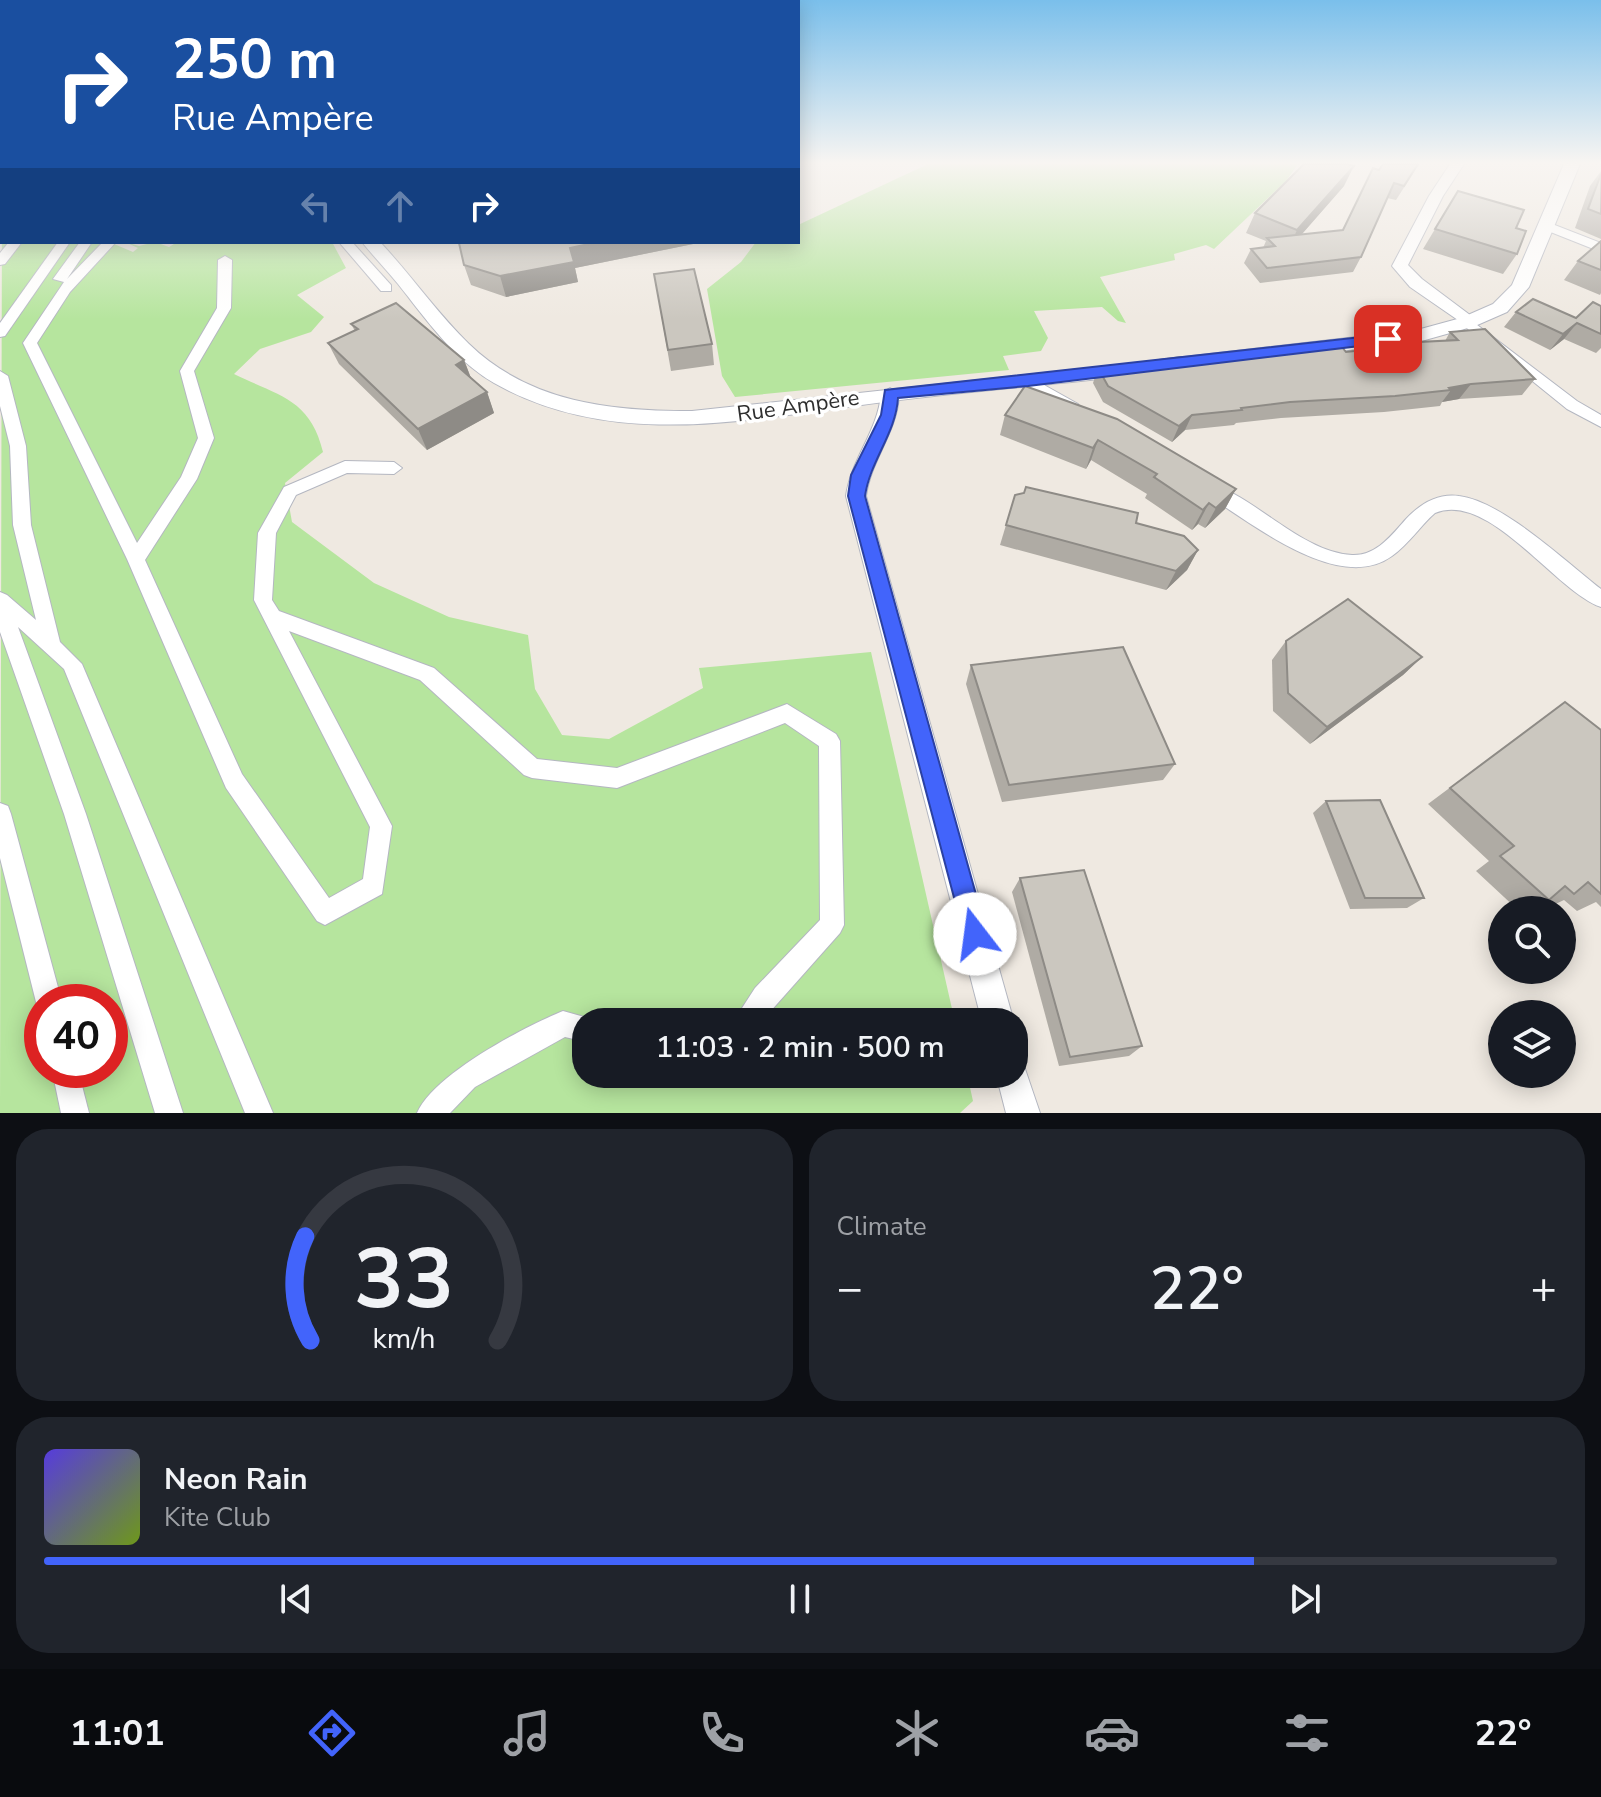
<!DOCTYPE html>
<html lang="en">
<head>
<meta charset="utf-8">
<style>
	body { margin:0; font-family:"Nunito Sans",sans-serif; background:#20242c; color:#f1f3f6; height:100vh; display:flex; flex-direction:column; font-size:30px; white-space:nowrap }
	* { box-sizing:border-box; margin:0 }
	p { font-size:26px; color:#9ea1a6 }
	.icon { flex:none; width:44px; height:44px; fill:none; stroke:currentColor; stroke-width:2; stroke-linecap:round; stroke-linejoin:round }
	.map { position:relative; height:1113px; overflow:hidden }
	.details { display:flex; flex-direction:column; gap:16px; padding:16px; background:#0d0f14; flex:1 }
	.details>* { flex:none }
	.top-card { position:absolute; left:0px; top:0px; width:800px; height:244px; box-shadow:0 4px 20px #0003; background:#1a4fa0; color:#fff; overflow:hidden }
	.tools { position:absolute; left:1488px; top:896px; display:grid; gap:16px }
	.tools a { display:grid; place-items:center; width:88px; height:88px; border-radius:50%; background:#171b24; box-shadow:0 4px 20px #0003; font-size:40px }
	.speed { position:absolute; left:24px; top:984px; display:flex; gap:16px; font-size:40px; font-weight:700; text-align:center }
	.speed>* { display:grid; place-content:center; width:104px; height:104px; border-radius:50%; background:#171b24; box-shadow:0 4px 20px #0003; line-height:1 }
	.speed .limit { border:12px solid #d22; background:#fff; color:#111 }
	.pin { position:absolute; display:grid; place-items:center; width:68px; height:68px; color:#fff; margin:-34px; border-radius:16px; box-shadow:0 4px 12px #0006 }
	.me { position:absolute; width:88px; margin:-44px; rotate:345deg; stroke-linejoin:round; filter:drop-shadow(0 0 6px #0008) }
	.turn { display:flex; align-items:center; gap:28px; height:168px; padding:0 40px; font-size:36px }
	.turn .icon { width:104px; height:104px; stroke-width:2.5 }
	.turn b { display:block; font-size:56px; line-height:68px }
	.lanes { display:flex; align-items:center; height:76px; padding:0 40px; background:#0003; justify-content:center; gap:40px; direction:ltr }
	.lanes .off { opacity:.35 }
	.big { font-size:60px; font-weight:600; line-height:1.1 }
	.details .widget { flex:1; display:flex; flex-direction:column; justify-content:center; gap:12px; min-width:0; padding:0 28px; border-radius:32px; background:#20242c }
	.details .dial { align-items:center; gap:0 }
	.dial svg { height:208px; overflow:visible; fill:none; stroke:#363941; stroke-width:7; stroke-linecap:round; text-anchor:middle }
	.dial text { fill:#f1f3f6; stroke:none }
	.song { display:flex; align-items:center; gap:24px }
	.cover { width:96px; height:96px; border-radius:12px; background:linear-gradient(135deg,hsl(250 70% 55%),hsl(80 70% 35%)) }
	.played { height:8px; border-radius:4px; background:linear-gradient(90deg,#4264fb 80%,#363941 80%) }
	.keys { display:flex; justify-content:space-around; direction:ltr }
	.heat { display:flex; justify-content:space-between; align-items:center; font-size:44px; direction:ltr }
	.details .tiles { flex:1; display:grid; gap:16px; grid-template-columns:1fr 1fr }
	.widget:last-child { grid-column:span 2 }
	.trip { position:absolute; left:572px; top:1008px; width:456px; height:80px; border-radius:32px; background:#171b24; box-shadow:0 4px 20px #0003; font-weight:600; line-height:80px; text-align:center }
	.tab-bar { display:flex; height:128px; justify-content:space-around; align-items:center; background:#090b0e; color:#9ea1a6 }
	.tab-bar .icon { width:56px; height:56px }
	.tab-bar .on { color:#4264fb }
	.tab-bar b { font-size:36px; color:#f1f3f6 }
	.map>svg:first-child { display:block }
	.green { fill:#b6e59e; fill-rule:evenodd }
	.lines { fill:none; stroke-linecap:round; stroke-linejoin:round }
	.minor-casing { stroke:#b4b7c1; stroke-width:2 }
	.tertiary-casing { stroke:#b4b7c1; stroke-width:2 }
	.secondary-casing { stroke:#b4b7c1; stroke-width:2 }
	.minor { fill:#fff; fill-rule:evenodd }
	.tertiary { fill:#fff; fill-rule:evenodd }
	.secondary { fill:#fff; fill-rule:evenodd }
	.wall { fill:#afaba4 }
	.shaded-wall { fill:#8e8b86 }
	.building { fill:#cbc7bf; stroke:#8e8b86; stroke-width:2 }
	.route { fill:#4264fb; stroke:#2b41a3; stroke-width:2 }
	.labels { text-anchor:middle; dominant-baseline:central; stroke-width:7; stroke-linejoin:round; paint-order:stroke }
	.street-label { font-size:22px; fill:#2e2e2e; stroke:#fff }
</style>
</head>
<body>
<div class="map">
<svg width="1601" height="1113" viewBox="0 0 1601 1113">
	<rect width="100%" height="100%" fill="#efe9e1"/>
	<g class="green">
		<path d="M928,164H1298L1286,181L1214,249L1206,245L1174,254L1175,260L1100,277L1126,323L1118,321L1102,307L1034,311L1048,338L1041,351L1003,356L1009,370L735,397L722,376L707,289L741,262L756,242H798V225Z"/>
		<path d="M2,187V242H116L114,244L133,252L138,248L125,242L139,246L155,242L169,247L174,244L170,242H332L346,268L297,295L324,317L311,332L260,349L234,374C278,396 310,398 323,452L285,483L292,522L374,583L449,617L528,635L535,689L562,735L609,739L703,688L699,668L871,652L955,1022H586V1074H967L973,1101L960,1113H0ZM42,1002H110V1070H42Z"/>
	</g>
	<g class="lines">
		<defs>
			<g id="minor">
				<path d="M2,194V203L0,204V195Z"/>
				<path d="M1547,222L1601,243V252L1543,229V223Z"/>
				<path d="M9,242H22L5,264L0,265V253Z"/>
				<path d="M58,242H70L5,336L0,337V323Z"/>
				<path d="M80,242H92L67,279L103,242H116L70,292L37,343L137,543L181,477L198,438L180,371L217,308L218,260L225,256L232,260L231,308L194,371L214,438L197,479L145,560L242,774L329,898L363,879L370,827L254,600L258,533L284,487L345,461L394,462L402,468L394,474L347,473L296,495L276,533L272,600L279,611L434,668L537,759L617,768L787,704L836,734L840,741L844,925L840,933L761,1022H733L755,988L820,920L819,746L785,723L617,788L532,778L524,775L420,680L289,631L392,826L382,894L325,925L317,921L226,788L127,559L23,343L64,282L53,279Z"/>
				<path d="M339,242H352L391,285V291H381Z"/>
				<path d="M1468,318L1577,401L1601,415V427L1567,409L1463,325V319Z"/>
				<path d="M0,371L8,376L26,446L31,525L60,642L82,664L273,1113H245L64,669L18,627L86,814L183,1113H155L64,814L0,632V592L7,595L36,620L13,525L10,446L0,406Z"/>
				<path d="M1028,376L1078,404L1080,408L1078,412H1066L1023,384V378Z"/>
				<path d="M1211,484C1255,497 1303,553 1352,555C1376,556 1391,536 1406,519C1420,504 1438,493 1459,496C1502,501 1566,562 1601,589V607C1556,592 1489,490 1435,513C1420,526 1409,544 1392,556C1339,595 1251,522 1205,494L1203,490L1205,486Z"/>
				<path d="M0,803L8,806L11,814L62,1002H42V1012L36,1002L0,858Z"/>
				<path d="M563,1011L595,1020L596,1022H586V1042L565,1037L475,1087L450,1113H417C434,1074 524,1027 563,1011Z"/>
				<path d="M52,1070H78L89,1113H61Z"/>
			</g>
			<g id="tertiary">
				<path d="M1450,164H1464L1443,196L1408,265L1422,279L1474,318L1477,322L1468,327L1410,287L1392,266L1429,196Z"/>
				<path d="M890,388L899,394C898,431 871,459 866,496L1014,1022H982L846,496C851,459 878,431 881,394Z"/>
				<path d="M1014,1059L1023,1063L1040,1113H1006L996,1074H1014Z"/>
			</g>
			<g id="secondary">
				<path d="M1564,164H1580L1529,287L1507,312L1475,326L1418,342L1175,370L1165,364L1175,358L1417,330L1461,318L1493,304L1512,285Z"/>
				<path d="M362,242H380C411,275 437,313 469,344C530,403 612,411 692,411L1127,364L1137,370L1127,376C1049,385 970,391 892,401C759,417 618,453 494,383C454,360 426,319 398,284C386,269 373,256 362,242Z"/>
			</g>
		</defs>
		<use href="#minor" class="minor-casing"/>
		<use href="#tertiary" class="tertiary-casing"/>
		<use href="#secondary" class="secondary-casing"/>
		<use href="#minor" class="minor"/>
		<use href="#tertiary" class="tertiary"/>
		<use href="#secondary" class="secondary"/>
	</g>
	<g class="wall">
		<path d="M1419,164L1396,200L1387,198L1361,257L1353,272L1260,283L1244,263L1251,249L1263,248L1266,241L1246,233L1255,213L1344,186L1301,235L1342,230L1379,170Z"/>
		<path d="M1601,171V239L1575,228L1590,186Z"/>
		<path d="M1458,191L1516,228L1517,254L1503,274L1423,249Z"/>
		<path d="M1601,241V293L1600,295L1564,280L1578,261Z"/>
		<path d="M464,242H703L575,268L578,282L506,297L471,285L464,265Z"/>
		<path d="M654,274L712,344L714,365L671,371Z"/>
		<path d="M1601,306V348L1596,353L1564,339L1550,350L1504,327L1516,312L1576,318Z"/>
		<path d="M351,324L464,360L471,378L487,392L494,413L427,450L339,364L328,343L355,331Z"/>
		<path d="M1450,332L1535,379L1522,395L1459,399L1442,402L1440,406L1384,412L1281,418L1236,423L1234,425L1185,430L1172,442L1103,402L1093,383L1098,368L1158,363L1159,360L1209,362L1375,349L1378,344L1445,341Z"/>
		<path d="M1025,386L1236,489L1225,509L1205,528L1198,524L1192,530L1145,498L1147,494L1091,460L1086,469L1000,435L1005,415Z"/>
		<path d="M1136,523L1198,550L1187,570L1166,590L1000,545L1006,525Z"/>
		<path d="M1286,641L1422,657L1403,675L1310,744L1273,711L1272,660Z"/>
		<path d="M971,665L1175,764L1163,780L1002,802L966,684Z"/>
		<path d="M1565,702L1601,730V907L1596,902L1577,911L1564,900L1547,908L1542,904L1529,910H1518L1476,871L1489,861L1428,804Z"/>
		<path d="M1326,801L1424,898L1407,908L1350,909L1313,813Z"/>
		<path d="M1020,878L1142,1046L1129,1056L1059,1066L1012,892Z"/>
	</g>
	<g class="shaded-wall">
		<path d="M1354,166L1344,186L1288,250L1297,230Z"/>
		<path d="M598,242H703L575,268L578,282L506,297L500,276L570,248Z"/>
		<path d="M1577,323L1564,339L1550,350L1563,334Z"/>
		<path d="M464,360L472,381L456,365Z"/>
		<path d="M1471,384L1459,399L1442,402L1451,390L1449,388Z"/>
		<path d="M487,392L494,413L427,450L418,429Z"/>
		<path d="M1192,415L1185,430L1172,442L1179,426Z"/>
		<path d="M1098,440L1091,460L1086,469L1093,448Z"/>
		<path d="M1236,489L1225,509L1205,528L1216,508Z"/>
		<path d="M1209,503L1198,524L1192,530L1203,510Z"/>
		<path d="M1198,550L1187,570L1166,590L1176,571Z"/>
		<path d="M1422,657L1403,675L1310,744L1327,727Z"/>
	</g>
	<g class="building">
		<path d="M1304,164H1347L1354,166L1297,230L1255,213Z"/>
		<path d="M1383,164H1418L1404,186L1394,183L1361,257L1267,268L1251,249L1275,246L1267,238L1343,230L1373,168L1379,170Z"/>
		<path d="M1601,174V214L1588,209Z"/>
		<path d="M1458,191L1524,210L1516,228L1526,231L1517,254L1435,229Z"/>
		<path d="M1601,241V270L1578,261Z"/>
		<path d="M464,242H598L570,248L574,262L500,276L464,265L459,243Z"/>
		<path d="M694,269L712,344L668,350L654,274Z"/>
		<path d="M1533,299L1576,318L1593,302L1601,306V334L1577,323L1563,334L1516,312Z"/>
		<path d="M396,303L464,360L456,365L487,392L418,429L328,343L358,329L351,324Z"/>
		<path d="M1485,329L1535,379L1471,384L1449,388L1451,390L1395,396L1290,402L1241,408L1242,410L1192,415L1179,426L1108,386L1098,368L1161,362L1159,360L1181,357L1184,362L1207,359L1209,362L1262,357L1338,342L1346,352L1382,348L1378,344L1458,340L1450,332Z"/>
		<path d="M1025,386L1117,419L1236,489L1216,508L1209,503L1203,510L1154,477L1157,474L1098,440L1093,448L1005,415Z"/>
		<path d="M1026,487L1138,513L1136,523L1184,536L1198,550L1176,571L1006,525L1015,495L1024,493Z"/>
		<path d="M1348,599L1422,657L1327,727L1288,693L1286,641Z"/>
		<path d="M1123,647L1175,764L1009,785L971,665Z"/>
		<path d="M1565,702L1601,730V894L1588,882L1574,894L1565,886L1549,900L1500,856L1514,846L1450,788Z"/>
		<path d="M1380,800L1424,898H1365L1326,801Z"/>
		<path d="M1084,870L1142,1046L1070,1057L1020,878Z"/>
	</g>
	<linearGradient id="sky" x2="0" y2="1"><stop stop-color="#7abfeb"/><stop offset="0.51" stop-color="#f8f5f2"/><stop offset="1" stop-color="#f8f5f2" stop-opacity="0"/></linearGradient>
	<rect width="1601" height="319" fill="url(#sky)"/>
	<path class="route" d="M1388,334L1393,336V342L1028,386L898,398C896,433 870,461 865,496L987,934L983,943L975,947L966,943L848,496L851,475L881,415L885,390Z"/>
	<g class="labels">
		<g class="street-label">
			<text transform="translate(798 406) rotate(-8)">Rue Ampère</text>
		</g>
	</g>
</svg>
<div class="tools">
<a><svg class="icon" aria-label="search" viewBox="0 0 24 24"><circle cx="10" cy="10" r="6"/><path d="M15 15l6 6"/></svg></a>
<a><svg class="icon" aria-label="layers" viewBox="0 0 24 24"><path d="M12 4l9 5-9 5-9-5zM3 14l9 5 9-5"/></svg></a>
</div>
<div class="speed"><div class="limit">40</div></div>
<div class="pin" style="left:1388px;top:339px;background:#d93025"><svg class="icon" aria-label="arrive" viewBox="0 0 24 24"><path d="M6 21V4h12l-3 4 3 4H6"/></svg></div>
<svg class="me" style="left:975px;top:934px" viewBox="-20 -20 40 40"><circle r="19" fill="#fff"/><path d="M0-13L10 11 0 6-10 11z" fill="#4264fb"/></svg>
<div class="trip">11:03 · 2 min · 500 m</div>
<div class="top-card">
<div class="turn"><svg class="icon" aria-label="right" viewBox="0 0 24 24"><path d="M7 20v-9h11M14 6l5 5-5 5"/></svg><div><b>250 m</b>Rue Ampère</div></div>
<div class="lanes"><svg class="icon off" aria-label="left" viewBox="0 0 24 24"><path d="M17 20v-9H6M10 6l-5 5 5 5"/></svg><svg class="icon off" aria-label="ahead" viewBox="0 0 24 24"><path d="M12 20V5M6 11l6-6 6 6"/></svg><svg class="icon" aria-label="right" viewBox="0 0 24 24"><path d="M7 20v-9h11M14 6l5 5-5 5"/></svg></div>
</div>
</div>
<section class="details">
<div class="tiles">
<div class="widget dial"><svg viewBox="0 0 100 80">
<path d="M14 69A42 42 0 1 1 86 69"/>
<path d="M14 69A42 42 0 0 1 12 29" stroke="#4264fb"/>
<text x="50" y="56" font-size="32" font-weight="700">33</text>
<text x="50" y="72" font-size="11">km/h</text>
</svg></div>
<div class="widget"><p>Climate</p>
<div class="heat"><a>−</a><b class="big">22°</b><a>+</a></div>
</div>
<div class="widget">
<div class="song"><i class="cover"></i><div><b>Neon Rain</b><p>Kite Club</p></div></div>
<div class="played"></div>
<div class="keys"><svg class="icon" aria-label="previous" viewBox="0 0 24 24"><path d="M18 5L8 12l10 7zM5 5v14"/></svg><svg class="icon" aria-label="pause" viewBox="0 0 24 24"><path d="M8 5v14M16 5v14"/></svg><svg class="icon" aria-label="next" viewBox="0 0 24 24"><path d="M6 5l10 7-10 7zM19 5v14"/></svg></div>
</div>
</div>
</section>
<nav class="tab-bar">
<b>11:01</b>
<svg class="icon on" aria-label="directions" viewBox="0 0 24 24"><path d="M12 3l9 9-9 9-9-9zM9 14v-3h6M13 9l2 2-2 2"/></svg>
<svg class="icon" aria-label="music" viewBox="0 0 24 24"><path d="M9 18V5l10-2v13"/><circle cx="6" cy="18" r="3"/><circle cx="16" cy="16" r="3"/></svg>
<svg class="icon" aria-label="phone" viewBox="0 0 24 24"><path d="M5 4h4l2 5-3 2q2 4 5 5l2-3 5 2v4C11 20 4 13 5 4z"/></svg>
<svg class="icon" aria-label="climate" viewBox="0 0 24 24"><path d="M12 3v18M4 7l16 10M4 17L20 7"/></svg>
<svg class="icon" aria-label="car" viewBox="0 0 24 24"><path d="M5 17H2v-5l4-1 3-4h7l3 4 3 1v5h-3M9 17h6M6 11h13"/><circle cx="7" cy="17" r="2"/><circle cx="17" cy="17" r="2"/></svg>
<svg class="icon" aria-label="filters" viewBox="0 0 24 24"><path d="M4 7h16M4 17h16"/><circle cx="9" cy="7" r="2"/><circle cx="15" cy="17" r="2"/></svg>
<b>22°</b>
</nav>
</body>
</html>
